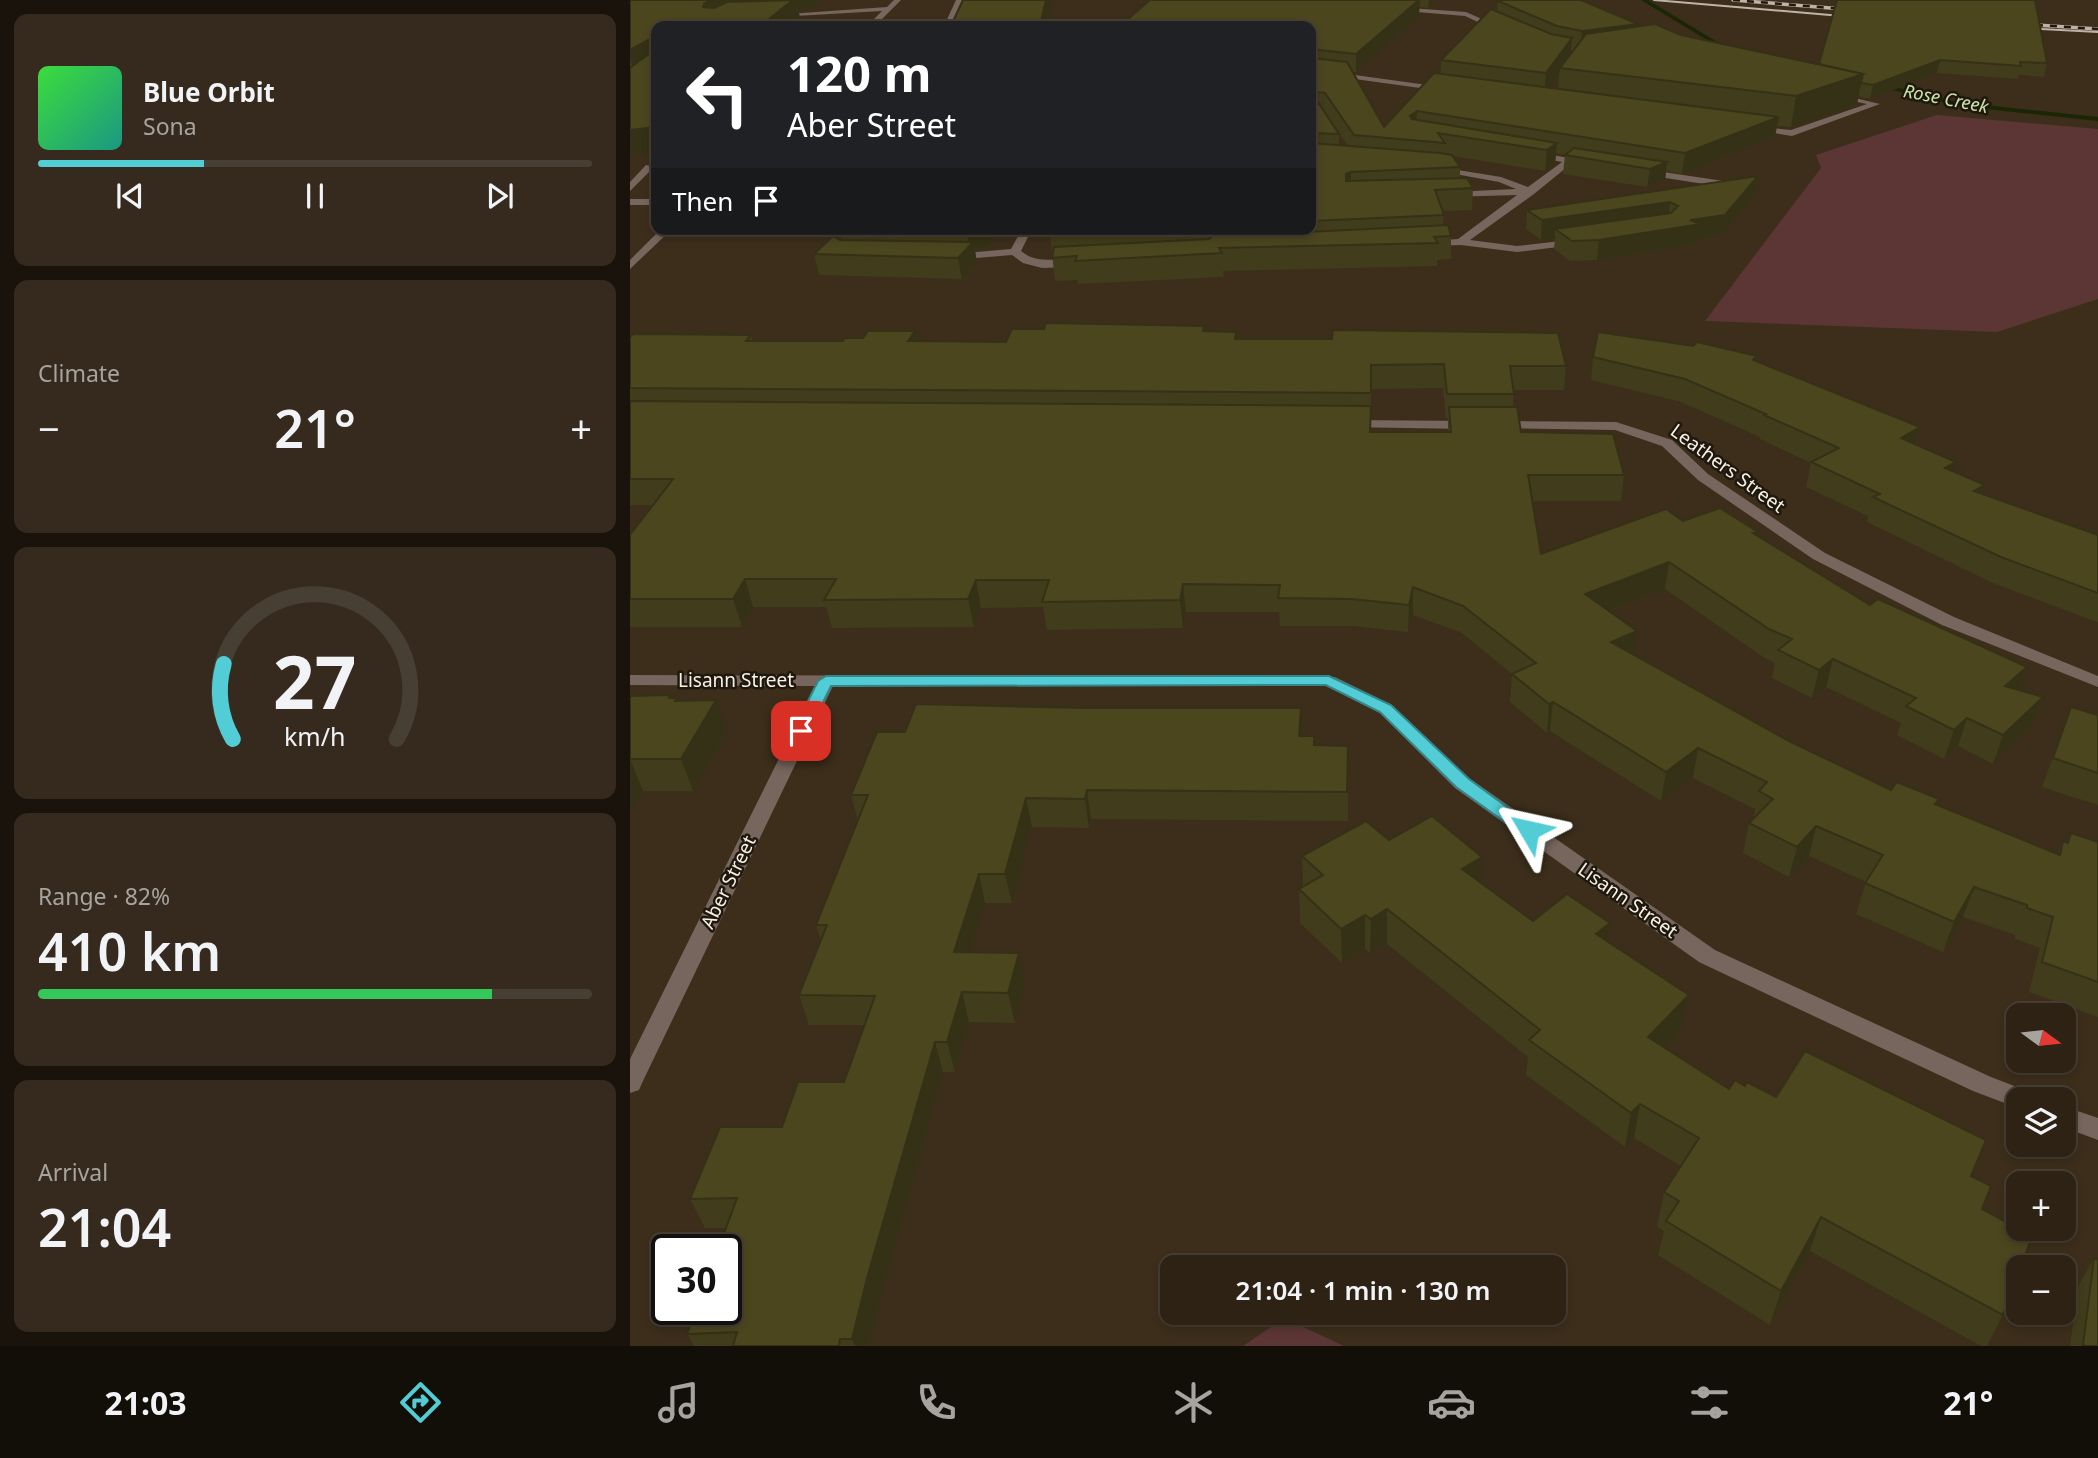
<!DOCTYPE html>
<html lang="en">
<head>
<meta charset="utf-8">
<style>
	body { margin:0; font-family:"Noto Sans",sans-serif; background:#352a1d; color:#f1f3f6; height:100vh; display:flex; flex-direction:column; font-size:26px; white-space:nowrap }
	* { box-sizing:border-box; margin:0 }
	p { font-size:23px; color:#a7a4a0 }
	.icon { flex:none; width:38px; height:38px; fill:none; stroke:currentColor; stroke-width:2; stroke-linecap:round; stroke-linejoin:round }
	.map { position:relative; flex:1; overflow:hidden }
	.side { display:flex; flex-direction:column; gap:14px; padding:14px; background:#19130b; width:630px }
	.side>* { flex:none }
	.top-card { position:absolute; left:21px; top:21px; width:665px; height:214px; border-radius:14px; box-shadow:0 4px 10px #0003,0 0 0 2px #483f34; background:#202124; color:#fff; overflow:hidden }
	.needle { width:46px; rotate:105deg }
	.controls { position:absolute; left:1376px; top:1003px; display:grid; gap:14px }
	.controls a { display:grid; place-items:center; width:70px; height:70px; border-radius:14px; background:#2d2214; box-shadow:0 4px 10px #0003,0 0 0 2px #483f34; font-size:35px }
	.speed { position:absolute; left:21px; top:1234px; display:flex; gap:14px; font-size:35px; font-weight:700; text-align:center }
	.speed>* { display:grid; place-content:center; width:91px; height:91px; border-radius:50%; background:#2d2214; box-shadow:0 4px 10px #0003,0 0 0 2px #483f34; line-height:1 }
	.speed .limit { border:4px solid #111; border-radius:10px; background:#fff; color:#111 }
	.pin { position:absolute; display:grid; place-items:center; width:60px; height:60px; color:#fff; margin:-30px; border-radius:14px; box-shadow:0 4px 10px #0006 }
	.me { position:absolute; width:77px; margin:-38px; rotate:306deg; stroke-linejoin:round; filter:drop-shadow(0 0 5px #0008) }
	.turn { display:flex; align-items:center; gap:24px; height:147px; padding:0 21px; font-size:32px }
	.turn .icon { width:91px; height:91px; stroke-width:2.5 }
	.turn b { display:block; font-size:49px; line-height:60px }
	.then { display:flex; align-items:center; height:66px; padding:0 21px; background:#0003; gap:14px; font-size:26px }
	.big { font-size:52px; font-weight:600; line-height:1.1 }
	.side .widget { flex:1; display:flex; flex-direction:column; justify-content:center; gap:10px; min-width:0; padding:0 24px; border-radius:14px; background:#352a1d }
	.side .dial { align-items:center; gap:0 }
	.dial svg { height:182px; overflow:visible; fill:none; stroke:#483f34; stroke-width:7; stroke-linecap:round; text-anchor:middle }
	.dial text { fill:#f1f3f6; stroke:none }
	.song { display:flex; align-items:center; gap:21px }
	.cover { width:84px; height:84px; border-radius:10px; background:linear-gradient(135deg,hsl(120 70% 55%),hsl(170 70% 35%)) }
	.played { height:7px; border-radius:4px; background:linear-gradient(90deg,#52ccd5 30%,#483f34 30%) }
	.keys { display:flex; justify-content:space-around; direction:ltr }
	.heat { display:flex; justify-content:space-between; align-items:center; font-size:38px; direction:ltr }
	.charge { height:10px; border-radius:5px; background:linear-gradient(90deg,#34c759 82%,#483f34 0) }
	.trip { position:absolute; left:530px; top:1255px; width:406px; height:70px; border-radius:14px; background:#2d2214; box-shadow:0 4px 10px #0003,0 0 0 2px #483f34; font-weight:600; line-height:70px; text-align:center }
	.menu { display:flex; height:112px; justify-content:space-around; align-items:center; background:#120e08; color:#a7a4a0 }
	.menu .icon { width:49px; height:49px }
	.menu .current { color:#52ccd5 }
	.menu b { font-size:32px; color:#f1f3f6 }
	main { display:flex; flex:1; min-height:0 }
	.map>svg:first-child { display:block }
	.green { fill:#5c3634 }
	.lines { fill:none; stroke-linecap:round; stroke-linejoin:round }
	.stream { fill:#1b2604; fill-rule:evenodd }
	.minor { fill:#77665d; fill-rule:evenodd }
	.tram { stroke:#beb3a5; stroke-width:2 }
	.rail-casing { stroke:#beb3a5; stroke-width:3.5 }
	.rail { stroke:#1e180f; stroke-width:2.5; stroke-dasharray:7; stroke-linecap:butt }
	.wall { fill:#413c1b; fill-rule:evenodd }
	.shaded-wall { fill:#353116 }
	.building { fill:#4c461f; stroke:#353116; stroke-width:2 }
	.route { fill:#52ccd5; stroke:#35858a; stroke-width:2 }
	.labels { text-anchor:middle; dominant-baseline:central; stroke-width:5; stroke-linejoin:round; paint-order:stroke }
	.far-water-label { font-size:18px; font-style:italic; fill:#cce5a6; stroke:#1e180f }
	.street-label { font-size:19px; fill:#faf1e5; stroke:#1e180f }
</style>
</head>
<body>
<main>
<section class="side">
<div class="widget">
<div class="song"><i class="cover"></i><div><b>Blue Orbit</b><p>Sona</p></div></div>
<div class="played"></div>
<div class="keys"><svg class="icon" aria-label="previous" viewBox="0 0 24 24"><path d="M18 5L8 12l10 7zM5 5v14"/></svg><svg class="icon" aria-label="pause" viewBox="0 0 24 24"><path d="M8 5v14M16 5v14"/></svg><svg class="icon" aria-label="next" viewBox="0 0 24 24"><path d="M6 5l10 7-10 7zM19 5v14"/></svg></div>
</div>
<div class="widget"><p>Climate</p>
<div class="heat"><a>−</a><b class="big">21°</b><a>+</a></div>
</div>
<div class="widget dial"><svg viewBox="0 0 100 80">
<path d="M14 69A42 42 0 1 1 86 69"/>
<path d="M14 69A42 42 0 0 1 10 36" stroke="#52ccd5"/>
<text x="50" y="56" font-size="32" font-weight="700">27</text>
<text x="50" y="72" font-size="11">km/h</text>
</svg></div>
<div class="widget"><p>Range · 82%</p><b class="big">410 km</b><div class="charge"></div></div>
<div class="widget"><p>Arrival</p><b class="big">21:04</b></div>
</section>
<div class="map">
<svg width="1468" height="1346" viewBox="0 0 1468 1346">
	<rect width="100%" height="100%" fill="#3c2e1b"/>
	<g class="green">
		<path d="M1307,115L1468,129V299L1367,332L1075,321L1191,168L1186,155Z"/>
		<path d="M654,1318L714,1346H613Z"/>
	</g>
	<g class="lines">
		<g class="stream">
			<path d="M1011,0H1018L1089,43L1103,48L1100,50L1085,45Z"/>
			<path d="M1248,83L1328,102L1468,117V121L1328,106L1246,86Z"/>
		</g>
		<g class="minor">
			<path d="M264,0H271L245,26H237L252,11L147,17L144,15L257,7Z"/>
			<path d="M326,0H332L320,26H314Z"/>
			<path d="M765,7L836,12L874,29L867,31L835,16L763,10Z"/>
			<path d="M681,69L812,87L816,89L812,91L681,73Z"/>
			<path d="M1204,93L1250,104L1162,136L1119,129L1123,126L1161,130L1237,104L1204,97Z"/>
			<path d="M903,151L963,163L958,166L942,163L904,194L840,240L887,246L948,239L952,240V244L887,252L831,245L795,246L794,244L799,241L828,239L887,195L818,197L816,195L821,192L886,189L869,182L803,170V166L871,177L898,187L932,162L900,156V152Z"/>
			<path d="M16,165L24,167L0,191V182Z"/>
			<path d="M1013,169L1100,182L1105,185L1100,188L1010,174L1008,172Z"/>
			<rect x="0" y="199" width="26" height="6"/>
			<path d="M31,229H42L0,269V260Z"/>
			<path d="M392,229H402L391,251C411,268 435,253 450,264L445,267L412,268L393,263L382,255L323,260L318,257L323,254L381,249Z"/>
			<path d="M717,420L840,421L847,425L840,429L712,427V421Z"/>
			<path d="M868,421L986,422L1042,440L1078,474L1195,553L1324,617L1468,676V687L1312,625L1183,559L1068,480L1032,446L985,430L863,428V422Z"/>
			<path d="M0,675L705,677L762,705L839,778L1085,950L1361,1077L1400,1092L1403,1099H1388V1108L1343,1091L1069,962L825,788L750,713L696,686H203L12,1083L9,1090L0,1093V1059L185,686L0,685Z"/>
			<path d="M1433,1106L1468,1118V1140L1433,1127Z"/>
		</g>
		<g class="tram">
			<path d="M1024,0L1223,17"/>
			<path d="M1391,28L1468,32"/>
		</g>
		<defs>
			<g id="rail">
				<path d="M1103,0L1225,10"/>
				<path d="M1392,24L1468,29"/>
			</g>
		</defs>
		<use href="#rail" class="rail-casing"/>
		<use href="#rail" class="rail"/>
	</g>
	<g class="wall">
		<path d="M0,0H192L182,8L168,9L170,18L160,26H26V153L0,155Z"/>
		<path d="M520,0H807L798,8L789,7V16L726,72H722L754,127L811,74V60L867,11L868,1L1051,35L1189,64L1207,0L1417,63L1414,77L1389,75L1387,79L1307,73L1240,99L1228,96L1227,104L1161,127L1147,126L1145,136L1052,174L1036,171L1035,180L1017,187L933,174L935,155L926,153L925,164L915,171L823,156L830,167V178L843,188L842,210L813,211L814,215L813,226L821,236V259L807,260V266L593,271L594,277L448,284L447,280L425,281L420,235L421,229H681V26ZM929,76L928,89L921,88ZM695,113L718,146L709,145V134Z"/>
		<path d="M1125,195L1092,235L1069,238L1068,244L967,260L940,261L924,249L925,238L911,240L896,229L897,210Z"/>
		<path d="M209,229H373L357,249L345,251L347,262L332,279L189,275L184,254L212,240Z"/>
		<path d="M285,331L287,341L376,342L575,331L606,332V339L936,366L934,390H884L883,407L891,432L994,475L991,501H902L911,554L1053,521L1127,536L1240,605L1397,667L1389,690L1413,697L1402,726L1363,764L1328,746L1314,759L1267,735L1271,723L1196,687L1182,698L1142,678L1145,663L1133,657L1035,589L979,611L1004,655L1159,741L1261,790L1307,805L1428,854L1433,841L1437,842L1441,833L1468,842V1017L1399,992L1410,948L1385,939V935L1333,917L1313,952L1226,914L1236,882L1179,856L1159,877L1113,853L1119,823L1123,820L1125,809L1063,778L1031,801L920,731L917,733L880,702L882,674L832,633L783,615L778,632L722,626H650L649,612H556L553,628L417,630L413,607L351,608L344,627L202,628L196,607H123L112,627H0V535L23,505H0V337L121,335L123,341H213ZM813,388L816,418H818V432H741V389Z"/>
		<path d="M1127,356L1126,361L1290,427L1286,445L1323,471L1353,495L1468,535V622H1467L1363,583L1237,522L1238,516L1176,487L1181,463L1130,439V437L1051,402L961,380L963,357Z"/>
		<path d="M0,696L41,698L48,701L97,732L63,791H13L0,812Z"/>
		<path d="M1441,707L1467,714L1468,712V805L1412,787Z"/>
		<path d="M672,736H684L685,745L718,746V821L461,819L459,828L402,827L382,903H355L340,952L395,982L385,1023L339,1022L325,1072H313L248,1307L239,1346H64L57,1334L96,1228H75L60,1199L152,1127L214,1082L235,1025H179L169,995L191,940L186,925L228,821L221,795Z"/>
		<path d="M759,840L851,883L903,921L980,923L977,942L1059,995L1052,1029L1034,1047L1099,1089L1115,1086L1341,1176L1352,1209L1373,1315L1357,1346H1351L1180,1251L1140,1325L1028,1255L1034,1231L1027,1227L1034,1192L1051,1166L1004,1138L995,1147L896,1075L898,1057L757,944L740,953L735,949L712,963L670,923L669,889L673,887L672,856Z"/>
		<path d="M1464,1258L1468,1346H1440L1448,1287Z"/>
	</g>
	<g class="shaded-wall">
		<path d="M80,0H192L182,8L168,9L170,18L160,26H130L99,12L73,7L74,4Z"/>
		<path d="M416,0H423L417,26H410Z"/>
		<path d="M790,0L789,16L726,72V54Z"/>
		<path d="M799,0H807L798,8Z"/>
		<path d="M1008,24L1006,45L950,53L952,31Z"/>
		<path d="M942,38L940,61L930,68L929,76L914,97L916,73Z"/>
		<path d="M20,39L23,51H17L21,64L4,73L0,58V50Z"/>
		<path d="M1310,60L1307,73L1240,99L1243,85Z"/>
		<path d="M1233,74L1227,104L1161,127L1166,96Z"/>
		<path d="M787,111L786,130L780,116Z"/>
		<path d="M1149,117L1145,136L1052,174L1055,153Z"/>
		<path d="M26,127V153L0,155V130Z"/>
		<path d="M927,143L925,164L915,171L917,150Z"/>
		<path d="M1037,162L1035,180L1017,187L1020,169Z"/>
		<path d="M721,172V193L716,195V174Z"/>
		<path d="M1128,176L1125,195L1092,235L1069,238L1068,244L967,260L969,240L1060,220Z"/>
		<path d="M1040,202L1038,221L925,229V238L911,240L912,220Z"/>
		<path d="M336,229H373L357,249L345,251L347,262L332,279L328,258L339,246Z"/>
		<path d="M285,331L289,354L278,341Z"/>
		<path d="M1290,427L1284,451L1271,438Z"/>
		<path d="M1326,462L1319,486L1315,468Z"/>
		<path d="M1355,485L1348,510L1344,491Z"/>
		<path d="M1039,562L1035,589L952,621L955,594Z"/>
		<path d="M115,579L123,607L112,627L103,599Z"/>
		<path d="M346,580L351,608L344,627L338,599Z"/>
		<path d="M553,584L556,612L553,628L550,600Z"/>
		<path d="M783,587V615L778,632L779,605Z"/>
		<path d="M1007,631L1003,659L981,642Z"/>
		<path d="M1203,659L1196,687L1182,698L1189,670Z"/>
		<path d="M1397,667L1387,696L1375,686Z"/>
		<path d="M1413,697L1402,726L1363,764L1373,735Z"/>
		<path d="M86,700L97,732L63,791L51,759Z"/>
		<path d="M923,702L920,731L917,733L919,704Z"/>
		<path d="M671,708L672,736H669Z"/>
		<path d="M1337,718L1328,746L1314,759L1324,730Z"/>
		<path d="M1068,748L1063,778L1031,801L1036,772Z"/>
		<path d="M0,759L13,791L0,812Z"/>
		<path d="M457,790L461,819L459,828L455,799Z"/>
		<path d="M396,798L402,827L382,903L375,874Z"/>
		<path d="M1186,826L1179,856L1159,877L1167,847Z"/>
		<path d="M852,857L850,891L832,869Z"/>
		<path d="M349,874L355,903L331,982L324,952Z"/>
		<path d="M1344,887L1333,917L1313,952L1324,922Z"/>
		<path d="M757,909V944L740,953L741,919Z"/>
		<path d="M735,915V949L712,963L711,929Z"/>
		<path d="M980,923L975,957L966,934Z"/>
		<path d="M389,953L395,982L385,1023L378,993Z"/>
		<path d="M332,992L339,1022L325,1072L317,1042Z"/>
		<path d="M1059,995L1052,1029L1011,1071L1018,1037Z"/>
		<path d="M305,1042L313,1072L248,1307L239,1346H225L222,1339L237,1278Z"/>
		<path d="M1010,1104L1004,1138L995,1147L1001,1113Z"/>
		<path d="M1191,1217L1180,1251L1140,1325L1151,1291Z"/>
	</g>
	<g class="building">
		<path d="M0,0H80L74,4L73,7L84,8L97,2L163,0L130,26H26V127L0,130V68L23,51H17L23,46L20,39L0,50Z"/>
		<path d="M333,0H416L410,26H321Z"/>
		<path d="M520,0H789L726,54L681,49V26H490Z"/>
		<path d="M869,0H951L1008,24L952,31L927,26L868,1Z"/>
		<path d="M1207,0H1405L1417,63L1390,62L1391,66L1310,60L1243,85L1231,83L1233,74L1189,64Z"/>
		<path d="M861,9L921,34L942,38L916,73L811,60Z"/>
		<path d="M1025,24L1051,35L1233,74L1166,96L930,68L956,34Z"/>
		<path d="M681,58L717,62L754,127L804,73L1149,117L1055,153L787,111L780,116L782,119L927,143L917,150L808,133L815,143L724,135L695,93L687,92L684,96L709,134L681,133Z"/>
		<path d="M681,143L810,153L822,155L830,167L721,172L716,174V181L837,178L843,188L805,190L814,215L681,221Z"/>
		<path d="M944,148L1037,162L1020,169L935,155Z"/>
		<path d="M1128,176L1095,215L1060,220L1071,224L969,240L942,241L925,229L1041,213L1048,206L1040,202L912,220L897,210Z"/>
		<path d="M818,225L821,236L804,237L808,243L589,248L592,253L445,261L447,256L422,258L424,247L579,239L586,233L580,229H652L658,233Z"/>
		<path d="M421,229H557L420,235Z"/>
		<path d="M203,236L210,240L343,242L328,258L184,254Z"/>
		<path d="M416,323L574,326L573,331L606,332L605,339H702L703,330L928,333L936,366H880L884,394H817L814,364L741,365V393L0,388V337L3,334L121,335L116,341H213L215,338H233L238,331H285L278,341L376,342L382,329H414Z"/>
		<path d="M968,332L1063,346L1067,342L1127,356L1123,360L1290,427L1271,438L1326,462L1315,468L1355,485L1344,491L1468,535V593L1371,557L1243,497L1250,494L1181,462L1209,448L1134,415L1136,414L1055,379L963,357Z"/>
		<path d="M0,401L741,406L740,432H821L819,407H887L891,432L983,434L994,475H898L911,554L1036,509L1053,521L1090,508L1128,532L1123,533L1240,605L1248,599L1397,667L1375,686L1413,697L1373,735L1337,718L1324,730L1276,706L1286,698L1203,659L1189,670L1148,650L1162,639L1139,629L1039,562L955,594L1007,631L981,642L1159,741L1261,790L1267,782L1309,799L1305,804L1430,855L1433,841L1438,843L1441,833L1468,842V982L1412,962L1423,917L1397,908V905L1344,887L1324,922L1235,883L1253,855L1186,826L1167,847L1119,823L1143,799L1129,791L1137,782L1068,748L1036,772L923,702L919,704L882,674L906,663L833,606L783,587L779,605L722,599L648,598L650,585L553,584L550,600L412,602L419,580H346L338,599L194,600L206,579H115L103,599H0V535L43,479H0Z"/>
		<path d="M40,695L39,698H47L45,701L86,700L51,759H0V696Z"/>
		<path d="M286,704L453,708H671L669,736H684V745L718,746L717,792L457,790L455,799L396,798L375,874H349L324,952L389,953L378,993L332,992L317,1042H305L237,1278L222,1339H210L209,1346H103L107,1332L57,1334L66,1309H96V1250H88L107,1198L60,1199L90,1127H152L168,1082H214L245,996L169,995L197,925H186L238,795H221L247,732H275Z"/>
		<path d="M1441,707L1468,715V773L1423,758Z"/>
		<path d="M802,816L852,857L832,869L903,921L937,894L980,923L966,934L1059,995L1018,1037L1099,1089L1105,1080L1115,1086L1117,1082L1146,1097L1175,1051L1356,1140L1341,1176L1361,1186L1352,1209L1402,1236L1391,1267H1388V1274L1373,1315L1191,1217L1151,1291L1036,1221L1049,1201L1034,1192L1069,1138L1010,1104L1001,1113L899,1040L910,1030L757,909L741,919L735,915L711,929L669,889L693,875L672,856L736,821L759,840Z"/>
		<path d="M1464,1258L1468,1260V1346H1456L1453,1345Z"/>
	</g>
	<path class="route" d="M196,676H699L761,705L839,779L908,830L905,835H893L826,787L750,712L696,685L201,686L177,735H165L163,731L188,681Z"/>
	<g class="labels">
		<g class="far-water-label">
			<text transform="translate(1316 98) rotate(11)">Rose Creek</text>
		</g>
		<g class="street-label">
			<text transform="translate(1098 468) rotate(36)">Leathers Street</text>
			<text x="106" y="680">Lisann Street</text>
			<text transform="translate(98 882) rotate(-64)">Aber Street</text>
			<text transform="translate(998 900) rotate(35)">Lisann Street</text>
		</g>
	</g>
</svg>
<div class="controls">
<a><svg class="needle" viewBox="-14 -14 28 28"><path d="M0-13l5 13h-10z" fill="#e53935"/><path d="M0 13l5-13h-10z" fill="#a7a4a0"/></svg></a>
<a><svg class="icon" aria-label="layers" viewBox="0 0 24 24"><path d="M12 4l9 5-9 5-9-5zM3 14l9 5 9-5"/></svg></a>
<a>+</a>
<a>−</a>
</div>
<div class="speed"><div class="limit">30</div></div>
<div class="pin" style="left:171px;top:731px;background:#d93025"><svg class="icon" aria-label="arrive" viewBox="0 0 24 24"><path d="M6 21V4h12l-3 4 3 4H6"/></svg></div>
<svg class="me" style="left:899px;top:830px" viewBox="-20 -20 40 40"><path d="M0-17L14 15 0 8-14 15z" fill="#52ccd5" stroke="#fff" stroke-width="4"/></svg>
<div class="trip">21:04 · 1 min · 130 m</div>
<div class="top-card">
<div class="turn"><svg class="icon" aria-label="left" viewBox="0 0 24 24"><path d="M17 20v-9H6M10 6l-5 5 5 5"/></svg><div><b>120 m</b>Aber Street</div></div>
<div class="then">Then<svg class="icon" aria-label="arrive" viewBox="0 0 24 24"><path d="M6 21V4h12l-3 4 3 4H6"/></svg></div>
</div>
</div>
</main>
<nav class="menu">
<b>21:03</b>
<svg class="icon current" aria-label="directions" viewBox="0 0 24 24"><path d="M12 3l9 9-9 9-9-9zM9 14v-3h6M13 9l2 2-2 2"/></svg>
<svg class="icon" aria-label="music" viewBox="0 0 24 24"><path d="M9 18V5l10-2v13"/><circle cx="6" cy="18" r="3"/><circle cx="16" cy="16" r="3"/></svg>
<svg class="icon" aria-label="phone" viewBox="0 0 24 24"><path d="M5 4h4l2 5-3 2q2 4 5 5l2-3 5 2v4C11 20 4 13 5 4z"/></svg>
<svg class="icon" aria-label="climate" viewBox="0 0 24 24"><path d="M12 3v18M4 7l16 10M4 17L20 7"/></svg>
<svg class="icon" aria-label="car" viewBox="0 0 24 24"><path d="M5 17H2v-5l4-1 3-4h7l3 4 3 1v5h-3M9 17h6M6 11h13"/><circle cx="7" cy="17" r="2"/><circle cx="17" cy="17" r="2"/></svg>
<svg class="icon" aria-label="filters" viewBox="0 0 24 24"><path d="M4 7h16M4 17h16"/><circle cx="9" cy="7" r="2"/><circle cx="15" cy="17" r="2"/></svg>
<b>21°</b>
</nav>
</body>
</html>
